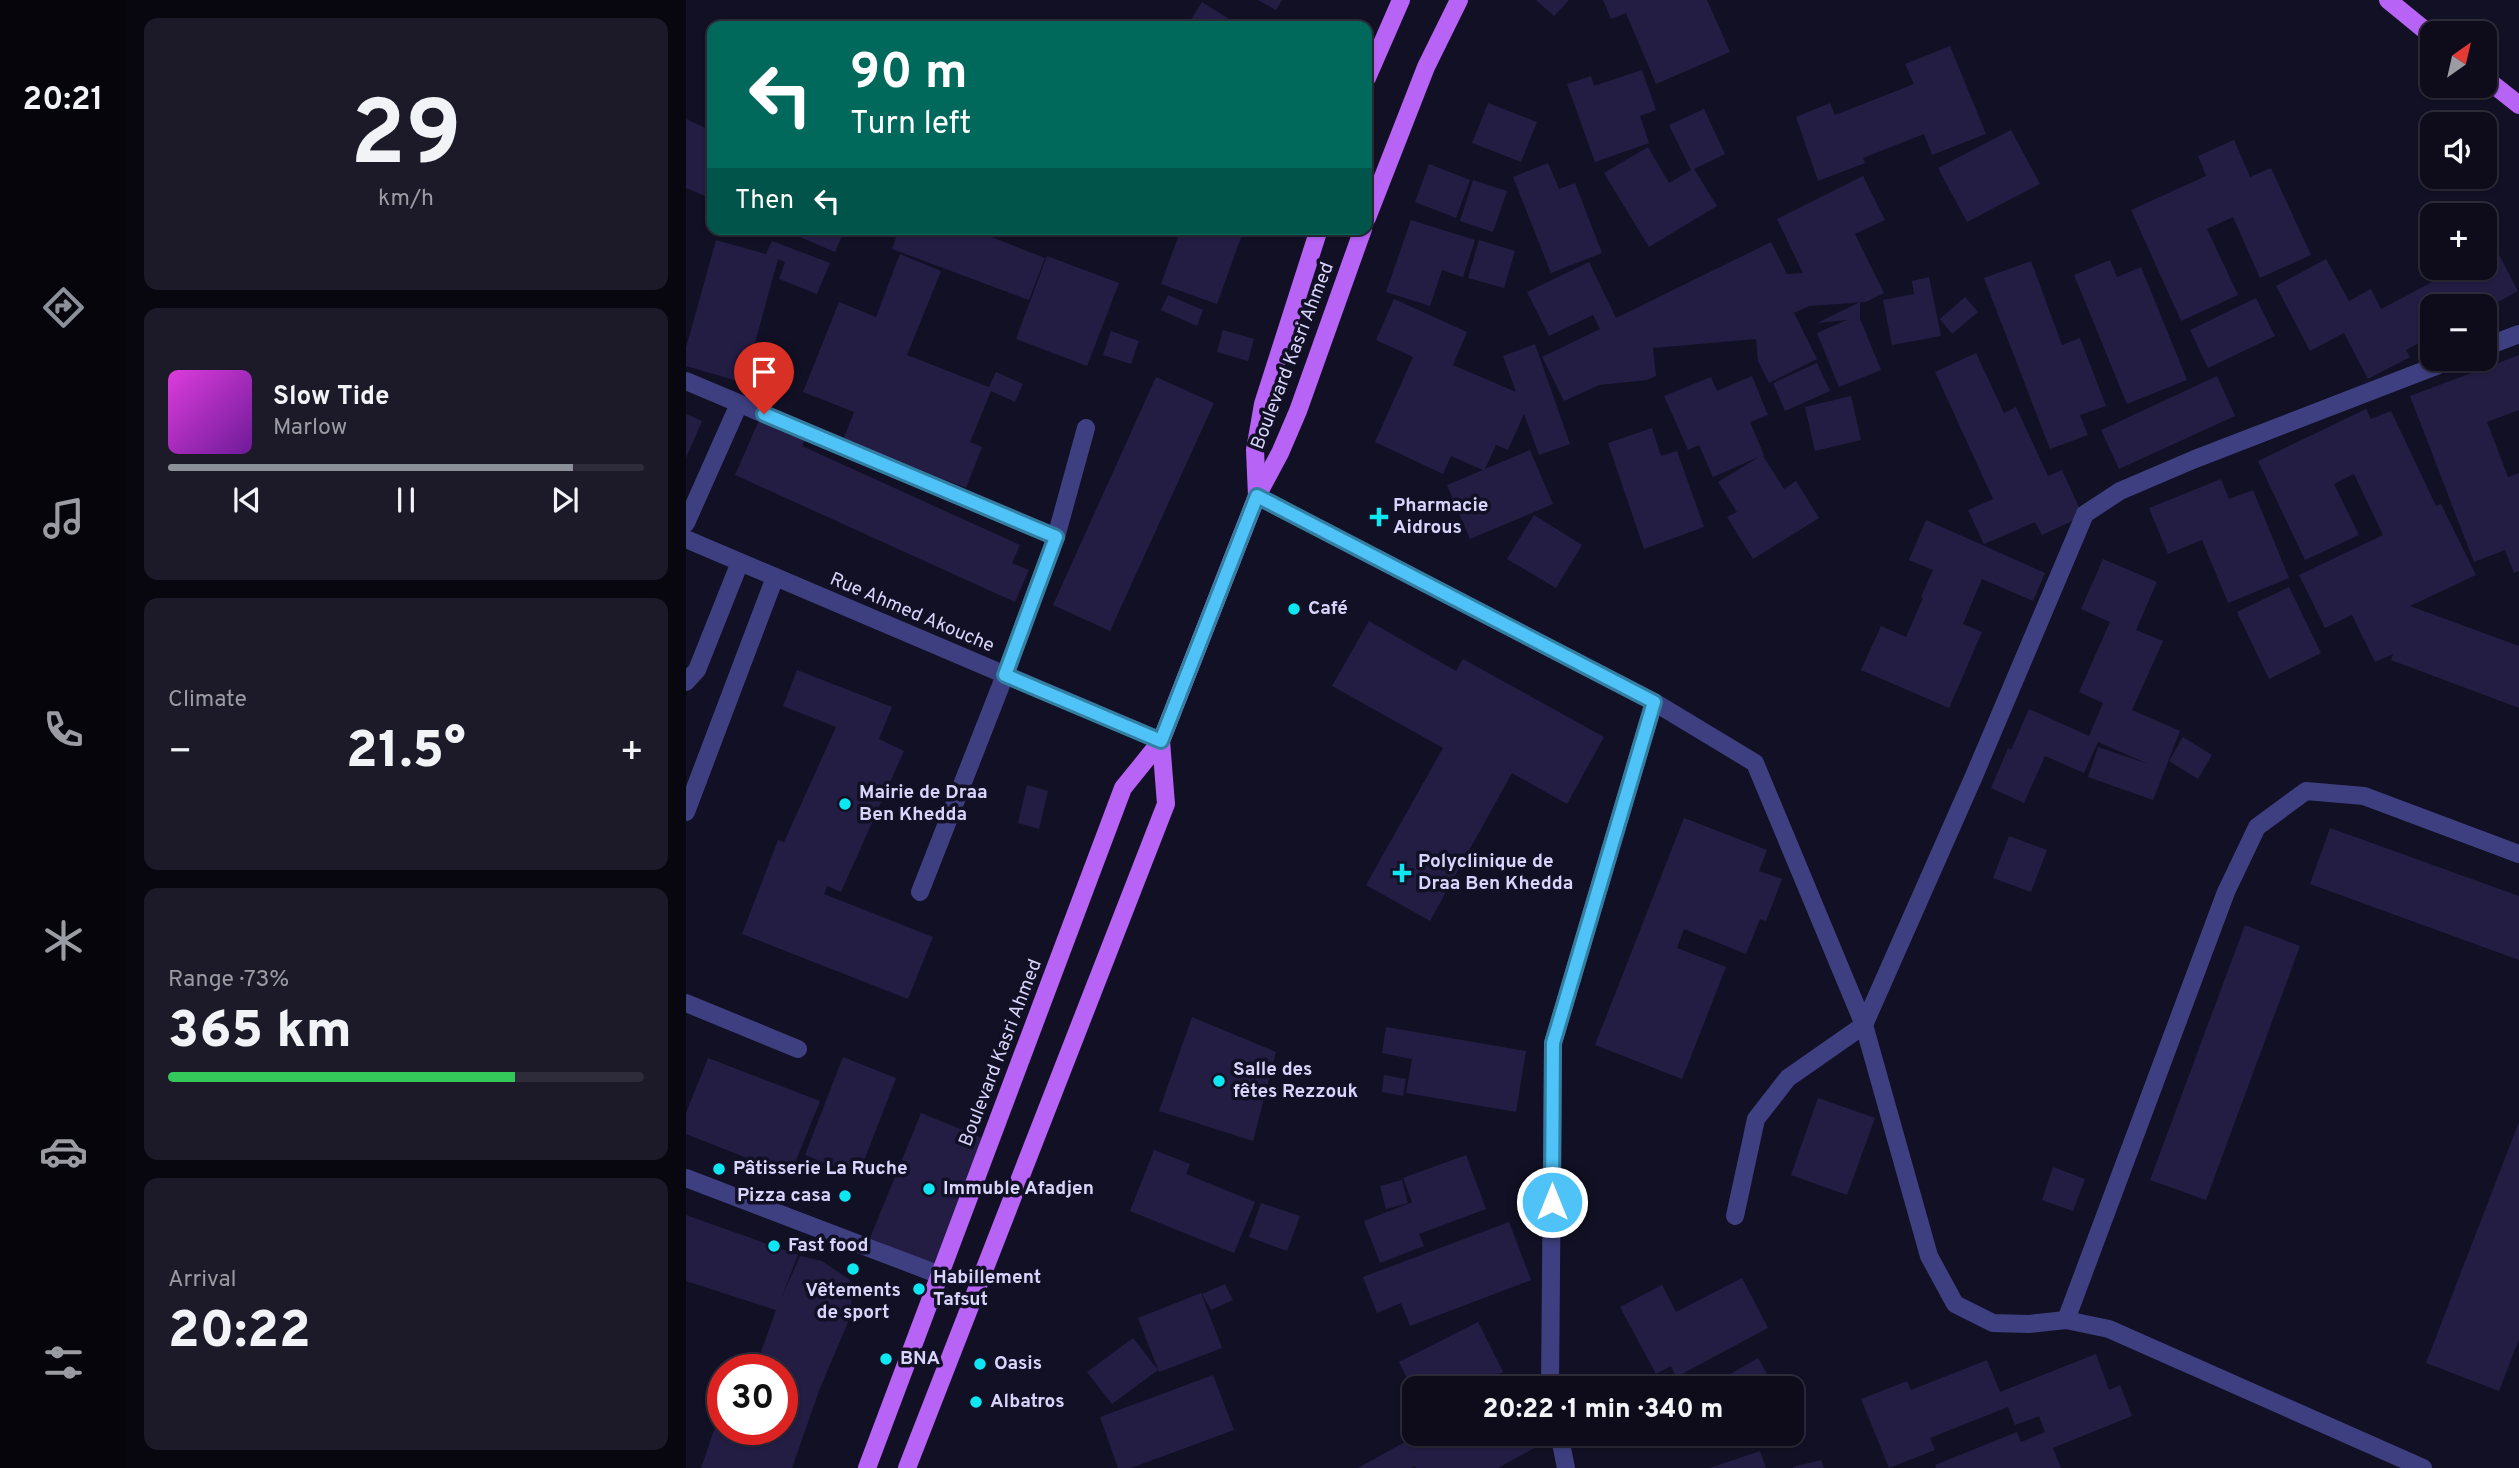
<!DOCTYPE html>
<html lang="en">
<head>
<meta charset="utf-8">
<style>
	body { margin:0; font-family:Overpass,sans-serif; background:#1c1a28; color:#f1f3f6; height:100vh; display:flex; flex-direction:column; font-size:26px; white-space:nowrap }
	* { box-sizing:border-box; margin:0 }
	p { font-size:23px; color:#9b9ba3 }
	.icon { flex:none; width:38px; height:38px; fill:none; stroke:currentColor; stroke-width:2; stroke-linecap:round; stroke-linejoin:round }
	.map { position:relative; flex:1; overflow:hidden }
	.sheet { display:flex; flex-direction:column; gap:18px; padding:18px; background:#08070f; width:560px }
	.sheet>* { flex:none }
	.guide { position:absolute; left:21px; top:21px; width:665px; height:214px; border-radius:14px; box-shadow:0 2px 5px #0004,0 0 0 2px #2e2c3a; background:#00695c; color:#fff; overflow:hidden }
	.needle { width:46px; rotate:34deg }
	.fabs { position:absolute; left:1734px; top:21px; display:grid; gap:14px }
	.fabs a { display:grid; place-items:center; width:77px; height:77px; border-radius:14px; background:#0e0c1b; box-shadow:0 2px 5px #0004,0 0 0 2px #2e2c3a; font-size:35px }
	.speed { position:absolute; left:21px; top:1354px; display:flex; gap:14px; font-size:35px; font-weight:700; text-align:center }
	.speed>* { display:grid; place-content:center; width:91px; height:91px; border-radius:50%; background:#0e0c1b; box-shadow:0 2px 5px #0004,0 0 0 2px #2e2c3a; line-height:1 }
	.speed .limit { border:10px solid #d22; background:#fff; color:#111 }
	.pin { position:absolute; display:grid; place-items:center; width:60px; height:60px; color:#fff; margin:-72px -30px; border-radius:50% 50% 50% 0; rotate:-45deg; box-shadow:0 0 7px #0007 }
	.pin .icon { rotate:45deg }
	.me { position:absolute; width:77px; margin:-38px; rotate:0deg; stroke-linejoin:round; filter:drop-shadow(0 0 5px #0008) }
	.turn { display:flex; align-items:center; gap:24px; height:147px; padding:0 28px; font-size:32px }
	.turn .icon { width:91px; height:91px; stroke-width:2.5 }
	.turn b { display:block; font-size:49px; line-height:60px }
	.then { display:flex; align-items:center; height:66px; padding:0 28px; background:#0003; gap:14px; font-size:26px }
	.big { font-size:52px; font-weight:800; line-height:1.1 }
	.sheet .widget { flex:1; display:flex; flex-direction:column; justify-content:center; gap:10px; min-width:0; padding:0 24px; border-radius:14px; background:#1c1a28 }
	.sheet .dial { align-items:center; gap:0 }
	.dial b { font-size:91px; line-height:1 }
	.song { display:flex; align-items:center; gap:21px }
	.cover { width:84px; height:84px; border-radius:10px; background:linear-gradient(135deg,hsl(300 70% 55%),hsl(280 70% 35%)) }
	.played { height:7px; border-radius:4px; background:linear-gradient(90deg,#8c9099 85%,#2e2c3a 85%) }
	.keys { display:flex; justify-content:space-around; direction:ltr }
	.heat { display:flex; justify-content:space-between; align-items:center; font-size:38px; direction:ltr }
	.charge { height:10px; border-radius:5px; background:linear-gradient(90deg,#34c759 73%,#2e2c3a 0) }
	.trip { position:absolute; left:716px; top:1376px; width:402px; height:70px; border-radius:14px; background:#0e0c1b; box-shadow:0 2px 5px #0004,0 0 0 2px #2e2c3a; font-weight:800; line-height:70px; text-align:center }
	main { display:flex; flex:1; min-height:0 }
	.menu { display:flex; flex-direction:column; width:126px; justify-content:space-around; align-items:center; background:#06050b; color:#9b9ba3 }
	.menu .icon { width:49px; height:49px }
	.menu .active { color:#8c9099 }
	.menu b { font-size:32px; color:#f1f3f6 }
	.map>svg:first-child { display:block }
	.building { fill:#231d44 }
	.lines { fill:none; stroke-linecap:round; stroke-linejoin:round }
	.minor { stroke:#3e3f80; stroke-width:18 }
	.major { stroke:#b763f6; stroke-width:18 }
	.route-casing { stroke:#337fa1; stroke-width:18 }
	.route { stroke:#4fc3f7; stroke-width:12 }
	.poi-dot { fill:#0ee6f1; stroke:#121024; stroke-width:2.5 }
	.labels { text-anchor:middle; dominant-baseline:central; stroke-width:7; stroke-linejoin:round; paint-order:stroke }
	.street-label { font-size:19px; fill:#d8d5fd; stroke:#121024 }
	.poi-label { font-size:19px; font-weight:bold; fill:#d8d5fd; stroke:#121024; text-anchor:start }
</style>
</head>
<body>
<main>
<nav class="menu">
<b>20:21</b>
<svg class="icon active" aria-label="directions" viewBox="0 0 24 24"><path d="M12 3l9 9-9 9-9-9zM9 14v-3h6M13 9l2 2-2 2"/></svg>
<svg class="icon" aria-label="music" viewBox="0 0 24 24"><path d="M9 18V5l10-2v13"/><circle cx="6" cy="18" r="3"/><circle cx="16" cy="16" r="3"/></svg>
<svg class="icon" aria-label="phone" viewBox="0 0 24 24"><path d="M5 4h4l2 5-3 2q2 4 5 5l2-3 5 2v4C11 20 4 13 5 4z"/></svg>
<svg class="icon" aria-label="climate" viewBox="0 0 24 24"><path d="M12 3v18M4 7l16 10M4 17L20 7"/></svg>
<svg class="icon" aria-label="car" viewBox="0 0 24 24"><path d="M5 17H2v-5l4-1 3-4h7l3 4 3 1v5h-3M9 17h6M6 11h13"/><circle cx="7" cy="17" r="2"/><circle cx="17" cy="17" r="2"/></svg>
<svg class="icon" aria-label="filters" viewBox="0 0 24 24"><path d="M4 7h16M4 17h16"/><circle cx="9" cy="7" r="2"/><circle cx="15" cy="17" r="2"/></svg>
</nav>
<section class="sheet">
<div class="widget dial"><b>29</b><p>km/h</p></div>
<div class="widget">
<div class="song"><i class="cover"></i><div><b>Slow Tide</b><p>Marlow</p></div></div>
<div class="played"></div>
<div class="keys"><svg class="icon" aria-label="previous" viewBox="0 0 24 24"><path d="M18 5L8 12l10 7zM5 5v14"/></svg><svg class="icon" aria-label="pause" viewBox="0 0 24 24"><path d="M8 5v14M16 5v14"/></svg><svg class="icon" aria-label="next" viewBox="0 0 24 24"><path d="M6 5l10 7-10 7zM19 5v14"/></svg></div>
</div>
<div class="widget"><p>Climate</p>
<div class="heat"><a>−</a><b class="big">21.5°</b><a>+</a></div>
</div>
<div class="widget"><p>Range · 73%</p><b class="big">365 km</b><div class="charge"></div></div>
<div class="widget"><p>Arrival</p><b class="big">20:22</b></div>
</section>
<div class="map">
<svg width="1833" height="1468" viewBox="0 0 1833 1468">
	<rect width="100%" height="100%" fill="#121024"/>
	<g class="building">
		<path d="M572,0H596L590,10Z"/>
		<path d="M850,0H883L868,16Z"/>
		<path d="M917,0H1021L1044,52L970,84L940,13L925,19Z"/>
		<path d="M516,2L551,24L550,26H501Z"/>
		<path d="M1264,46L1300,134L1246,155L1238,134L1177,158L1179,163L1132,181L1110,117L1144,103L1149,115L1228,84L1219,64Z"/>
		<path d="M956,70L970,110L954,116L963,143L909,162L881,84L905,76L908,86Z"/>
		<path d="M802,103L851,122L835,162L786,143Z"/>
		<path d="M1018,109L1039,154L1008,169L1031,206L963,247L918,173L962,147L983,183L1005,170L983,125Z"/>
		<path d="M0,119L26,131V199L0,188Z"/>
		<path d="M1325,130L1354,184L1281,222L1252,168Z"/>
		<path d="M1548,140L1564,177L1585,168L1625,255L1574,278L1547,217L1521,229L1552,295L1495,321L1445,210L1520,176L1512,156Z"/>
		<path d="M862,163L873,189L889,183L916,253L865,273L827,177Z"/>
		<path d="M743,164L784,180L770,218L729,202Z"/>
		<path d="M1177,176L1199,220L1169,234L1198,293L1180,302L1123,306L1108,313L1131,359L1083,383L1072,361L1070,339L967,348L970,376L961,380L913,385L878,401L856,357L914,329L907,315L863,336L841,292L903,262L930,318L1085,242L1101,274L1117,273L1091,219Z"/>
		<path d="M787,180L821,191L807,232L774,221Z"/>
		<path d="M725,220L789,240L777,277L756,270L744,306L700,292Z"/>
		<path d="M1799,228L1832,291L1799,309V306H1746V336L1720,350L1724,357L1682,379L1658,333L1624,351L1590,286L1640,259L1663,301L1685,289L1695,309L1767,271L1765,268H1799Z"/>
		<path d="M95,229H159L149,252Z"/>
		<path d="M213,229H285L359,258L343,300L206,249Z"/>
		<path d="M495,229H558L531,304L475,284Z"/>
		<path d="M30,240L80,254L86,241L144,263L131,294L93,279L99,262L92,259L58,383L0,366V348Z"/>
		<path d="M793,240L829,251L818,288L782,278Z"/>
		<path d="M214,254L255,271L221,355L303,387L310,372L337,384L329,402L305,391L284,442L296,447L280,488L157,440L168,412L117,392L153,302L190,317Z"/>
		<path d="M361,256L433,283L401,366L330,339Z"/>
		<path d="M1424,260L1431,277L1455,267L1501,380L1441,404L1388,275Z"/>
		<path d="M1345,261L1376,345L1394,338L1420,406L1394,415L1402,435L1364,449L1298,278Z"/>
		<path d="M1243,277L1255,336L1206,345L1197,300L1228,294L1226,281Z"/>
		<path d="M482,295L517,310L511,326L475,310Z"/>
		<path d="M1279,297L1292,312L1266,334L1254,319Z"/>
		<path d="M1570,298L1589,336L1522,368L1504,330Z"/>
		<path d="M708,299L781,332L767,365L830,392L817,356L849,344L884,444L853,455L838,414L822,450L810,445L799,469L844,450L867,504L784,539L761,485L797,470L765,456L757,474L689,442L727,357L690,340Z"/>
		<path d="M1174,302V319L1195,370L1153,387L1131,333L1161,320L1131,323Z"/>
		<path d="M537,330L568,339L562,361L531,352Z"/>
		<path d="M425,331L453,341L445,364L417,355Z"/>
		<path d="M1290,353L1318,413L1330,407L1362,476L1376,470L1397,516L1356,535L1349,522L1298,544L1282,510L1307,499L1249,372Z"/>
		<path d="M1833,355V410L1801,422L1822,477L1833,473V571L1828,573L1819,550L1788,562L1724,396Z"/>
		<path d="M1131,363L1144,391L1099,411L1087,383Z"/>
		<path d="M1066,376L1082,415L1064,422L1078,455L1077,456L1098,489L1110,481L1133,518L1067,559L1041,517L1051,512L1032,482L1073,457L1027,477L1013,445L1002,450L978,396L1025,377L1031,391Z"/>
		<path d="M1531,376L1549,416L1433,469L1415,430Z"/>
		<path d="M470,377L528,403L424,631L367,605Z"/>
		<path d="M1165,396L1175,440L1129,451L1119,407Z"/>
		<path d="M1680,409L1685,419L1705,411L1750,506L1755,504L1790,575L1724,606L1833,646V708L1705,660L1707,654L1689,662L1666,615L1639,628L1613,575L1697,535L1668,474L1648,484L1673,535L1619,560L1572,461Z"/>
		<path d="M0,414L16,421L0,458Z"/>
		<path d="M74,418L119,439L116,446L334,545L326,563L343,570L329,602L49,475Z"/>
		<path d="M966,428L975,456L991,451L1018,527L958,549L922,443Z"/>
		<path d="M1535,479L1543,499L1567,490L1603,578L1542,603L1516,540L1482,554L1463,508Z"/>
		<path d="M848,515L896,545L870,588L821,559Z"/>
		<path d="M1240,520L1359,573L1347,601L1296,579L1277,624L1296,632L1263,708L1175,670L1195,626L1220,637L1237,598L1235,597L1247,570L1223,560Z"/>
		<path d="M1417,559L1471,582L1450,630L1477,641L1446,710L1494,731L1467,800L1402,777L1412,747L1462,764L1412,742L1398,773L1359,756L1338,803L1305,788L1322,748L1325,750L1343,709L1403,736L1417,703L1393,692L1424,622L1395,609Z"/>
		<path d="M1603,587L1635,653L1583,679L1551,612Z"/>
		<path d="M683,621L770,671L777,659L918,737L881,804L826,773L744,921L680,885L757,748L646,686Z"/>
		<path d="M111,670L206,707L193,739L218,751L155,892L141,886L138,894L247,937L222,999L56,934L92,840L98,842L150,727L97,706Z"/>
		<path d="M1497,737L1526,755L1512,779L1483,761Z"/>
		<path d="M341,785L362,791L353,829L332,823Z"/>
		<path d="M998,818L1081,850L1073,871L1096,879L1080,921L1074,919L1060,954L998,929L991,948L1040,967L996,1079L909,1045Z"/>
		<path d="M1644,828L1833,896V960L1624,884Z"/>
		<path d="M1323,836L1361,850L1345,892L1307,878Z"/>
		<path d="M1559,925L1614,946L1520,1200L1464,1180Z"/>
		<path d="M506,1017L590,1052L567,1141L473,1111Z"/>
		<path d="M700,1027L840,1051L830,1112L720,1093L726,1059L696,1053Z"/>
		<path d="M157,1057L210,1078L172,1176L119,1155Z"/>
		<path d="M22,1058L134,1101L104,1175L0,1134V1113Z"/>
		<path d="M698,1075L720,1079L717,1096L696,1092Z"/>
		<path d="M1132,1098L1189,1118L1161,1195L1105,1175Z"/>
		<path d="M235,1113L301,1140L250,1266L184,1238Z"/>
		<path d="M1833,1122V1339L1813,1391L1740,1363Z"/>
		<path d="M468,1150L504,1164L500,1174L569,1202L548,1253L444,1211Z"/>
		<path d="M780,1155L800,1209L733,1234L738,1246L694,1263L678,1221L729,1201L726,1202L717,1178Z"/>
		<path d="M1367,1167L1399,1179L1387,1211L1356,1200Z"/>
		<path d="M716,1180L722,1203L700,1209L694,1186Z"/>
		<path d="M575,1203L614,1216L601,1251L563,1237Z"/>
		<path d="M0,1215L112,1255L95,1299L114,1256L136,1261L164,1280L166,1313L134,1388L106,1468H15L36,1407L37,1430H96V1370H49L53,1359L70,1366L90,1310L0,1281Z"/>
		<path d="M823,1222L845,1280L724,1326L715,1303L691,1313L677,1277Z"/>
		<path d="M1056,1278L1082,1328L990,1377L985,1366L970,1374L934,1307L976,1285L990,1312Z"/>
		<path d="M539,1284L547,1300L525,1310L516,1294Z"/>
		<path d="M515,1293L536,1348L473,1372L452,1318Z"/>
		<path d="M792,1322L817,1372L784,1388H728V1392L713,1362Z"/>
		<path d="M447,1338L472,1370L426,1404L401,1372Z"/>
		<path d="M1410,1354L1423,1390L1434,1385L1446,1416L1367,1448L1375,1468H1250L1249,1465L1331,1432L1335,1442L1359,1432L1353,1416L1329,1425L1322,1407L1244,1438L1249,1450L1203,1468L1175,1399L1221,1381L1225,1390L1301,1360L1314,1392Z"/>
		<path d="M1072,1358L1089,1388H1020Z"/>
		<path d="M998,1373L1008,1388H976Z"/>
		<path d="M527,1375L548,1430L445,1468H432L414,1417Z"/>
		<path d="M735,1433H871L872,1435L812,1468H730L729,1466L725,1468H672Z"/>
		<path d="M1074,1451L1080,1468H1024Z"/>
		<path d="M1135,1460L1138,1468H1107V1467Z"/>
	</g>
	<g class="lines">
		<g class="minor">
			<path d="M1799,347L1833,334"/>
			<path d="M0,381L370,537"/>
			<path d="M571,496L968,702L1069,763L1178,1025L1243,1256L1269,1304L1307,1323L1343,1324L1380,1320L1423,1329L1737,1468"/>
			<path d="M0,523L53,404"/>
			<path d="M0,539L475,741"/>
			<path d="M0,682L11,670L54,562"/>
			<path d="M0,812L89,577"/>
			<path d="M234,892L319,675L370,537L400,428"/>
			<path d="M0,1003L112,1049"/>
			<path d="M0,1178L254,1275"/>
			<path d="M1049,1216L1070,1119L1102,1078L1178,1025L1288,776L1399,514L1434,491L1509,459L1768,359"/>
			<path d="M1380,1320L1540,892L1571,827L1620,791L1678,796L1833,854"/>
			<path d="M864,1388L867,1043L968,702"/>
			<path d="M873,1433L880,1468"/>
		</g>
		<g class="major">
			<path d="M1702,0L1746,36"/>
			<path d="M681,78L715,0"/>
			<path d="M1799,78L1833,105"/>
			<path d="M681,218L740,67L773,0"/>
			<path d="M571,496L569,450L577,404L633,229"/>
			<path d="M181,1468L437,788L475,741L571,496L594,453L612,411L677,229"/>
			<path d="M221,1468L480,804L475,741"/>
		</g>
	</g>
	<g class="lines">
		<defs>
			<path id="route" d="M78,414L370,537L319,675L475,741L571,496L968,702L867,1043L866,1202"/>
		</defs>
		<use href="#route" class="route-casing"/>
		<use href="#route" class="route"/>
	</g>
	<g class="poi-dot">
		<path d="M689.5 506.5h7v7h7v7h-7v7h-7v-7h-7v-7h7z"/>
		<circle cx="608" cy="609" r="7"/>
		<circle cx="159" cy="804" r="7"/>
		<path d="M712.5 862.5h7v7h7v7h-7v7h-7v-7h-7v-7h7z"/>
		<circle cx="533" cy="1081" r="7"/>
		<circle cx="33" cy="1169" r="7"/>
		<circle cx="243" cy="1189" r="7"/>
		<circle cx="159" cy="1196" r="7"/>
		<circle cx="88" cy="1246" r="7"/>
		<circle cx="167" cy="1269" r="7"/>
		<circle cx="233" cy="1289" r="7"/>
		<circle cx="200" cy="1359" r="7"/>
		<circle cx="294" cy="1364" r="7"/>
		<circle cx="290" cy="1402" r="7"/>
	</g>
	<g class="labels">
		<g class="street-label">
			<text transform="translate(607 356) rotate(-69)">Boulevard Kasri Ahmed</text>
			<text transform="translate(226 613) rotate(23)">Rue Ahmed Akouche</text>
			<text transform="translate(315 1053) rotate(-69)">Boulevard Kasri Ahmed</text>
		</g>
		<g class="poi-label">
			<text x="707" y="506">Pharmacie<tspan x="707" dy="22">Aidrous</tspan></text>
			<text x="622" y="609">Café</text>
			<text x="173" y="793">Mairie de Draa<tspan x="173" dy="22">Ben Khedda</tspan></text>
			<text x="732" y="862">Polyclinique de<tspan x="732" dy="22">Draa Ben Khedda</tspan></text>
			<text x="547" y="1070">Salle des<tspan x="547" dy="22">fêtes Rezzouk</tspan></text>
			<text x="47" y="1169">Pâtisserie La Ruche</text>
			<text x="257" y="1189">Immuble Afadjen</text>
			<text x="145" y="1196" text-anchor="end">Pizza casa</text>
			<text x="102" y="1246">Fast food</text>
			<text x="247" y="1278">Habillement<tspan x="247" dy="22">Tafsut</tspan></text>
			<text x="167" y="1291" text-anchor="middle">Vêtements<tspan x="167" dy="22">de sport</tspan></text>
			<text x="214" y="1359">BNA</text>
			<text x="308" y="1364">Oasis</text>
			<text x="304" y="1402">Albatros</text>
		</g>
	</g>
</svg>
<div class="fabs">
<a><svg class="needle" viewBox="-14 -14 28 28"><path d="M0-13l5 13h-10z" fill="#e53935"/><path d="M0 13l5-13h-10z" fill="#9b9ba3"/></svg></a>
<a><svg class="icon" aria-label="sound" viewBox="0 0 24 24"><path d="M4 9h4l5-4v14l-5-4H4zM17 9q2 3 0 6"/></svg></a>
<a>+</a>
<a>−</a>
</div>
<div class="speed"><div class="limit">30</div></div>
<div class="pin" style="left:78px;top:414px;background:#d93025"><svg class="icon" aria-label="arrive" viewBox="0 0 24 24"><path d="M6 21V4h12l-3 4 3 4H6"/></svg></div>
<svg class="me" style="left:866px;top:1202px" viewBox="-20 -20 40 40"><circle r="17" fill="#4fc3f7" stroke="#fff" stroke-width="3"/><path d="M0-11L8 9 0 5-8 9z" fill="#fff"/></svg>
<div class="trip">20:22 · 1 min · 340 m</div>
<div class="guide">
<div class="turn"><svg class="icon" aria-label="left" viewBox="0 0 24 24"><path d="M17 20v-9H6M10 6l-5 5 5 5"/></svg><div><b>90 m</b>Turn left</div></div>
<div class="then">Then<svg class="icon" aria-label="left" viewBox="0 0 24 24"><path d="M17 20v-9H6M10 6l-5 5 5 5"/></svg></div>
</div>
</div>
</main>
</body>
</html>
